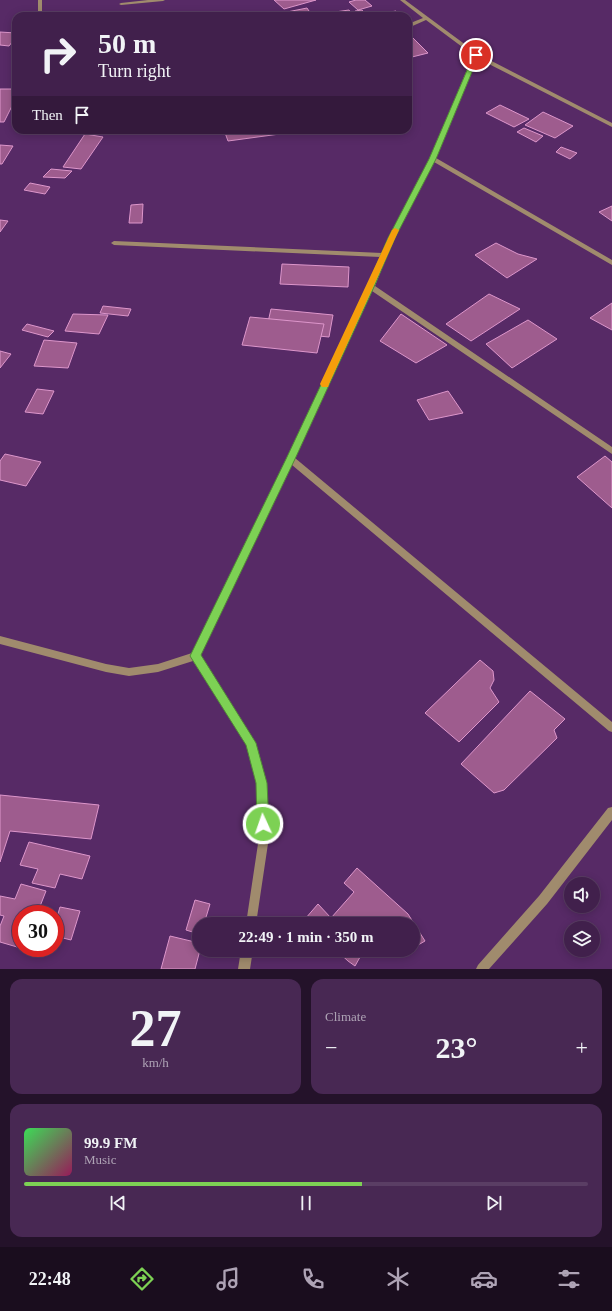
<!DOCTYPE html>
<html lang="en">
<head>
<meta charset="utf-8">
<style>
	body { margin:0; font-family:Georgia,serif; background:#482853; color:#f1f3f6; height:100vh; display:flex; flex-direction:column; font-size:15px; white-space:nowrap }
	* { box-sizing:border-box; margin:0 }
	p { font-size:13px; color:#aea3b5 }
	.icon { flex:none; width:22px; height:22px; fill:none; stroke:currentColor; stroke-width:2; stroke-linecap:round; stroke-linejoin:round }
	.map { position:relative; height:969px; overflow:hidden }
	.sheet { display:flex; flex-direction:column; gap:10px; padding:10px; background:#24122a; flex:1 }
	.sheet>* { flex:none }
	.top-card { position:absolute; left:12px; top:12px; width:400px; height:122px; border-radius:12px; box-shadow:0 2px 10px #0003,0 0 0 1px #5a3e64; background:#41204c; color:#f1f3f6; overflow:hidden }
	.fabs { position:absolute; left:564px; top:877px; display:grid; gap:8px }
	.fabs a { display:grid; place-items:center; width:36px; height:36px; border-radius:50%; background:#41204c; box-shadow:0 2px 10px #0003,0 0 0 1px #5a3e64; font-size:20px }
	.speed { position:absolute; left:12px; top:905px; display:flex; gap:8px; font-size:20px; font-weight:700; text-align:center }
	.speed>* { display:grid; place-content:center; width:52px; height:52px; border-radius:50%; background:#41204c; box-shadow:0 2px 10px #0003,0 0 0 1px #5a3e64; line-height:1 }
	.speed .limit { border:6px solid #d22; background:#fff; color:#111 }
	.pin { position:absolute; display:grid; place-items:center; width:34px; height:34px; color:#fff; margin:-17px; border:2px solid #fff; border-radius:50%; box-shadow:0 1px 4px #0007 }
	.me { position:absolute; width:44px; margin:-22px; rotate:357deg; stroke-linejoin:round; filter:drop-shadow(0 0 3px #0008) }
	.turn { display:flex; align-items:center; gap:14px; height:84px; padding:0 20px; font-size:18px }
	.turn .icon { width:52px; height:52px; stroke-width:2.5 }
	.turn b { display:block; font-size:28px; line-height:34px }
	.then { display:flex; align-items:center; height:38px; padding:0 20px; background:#0003; gap:8px; font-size:15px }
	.big { font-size:30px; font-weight:800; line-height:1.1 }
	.sheet .card { flex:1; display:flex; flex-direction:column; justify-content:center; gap:6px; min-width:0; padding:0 14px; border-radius:12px; background:#482853 }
	.sheet .dial { align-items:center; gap:0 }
	.dial b { font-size:52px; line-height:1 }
	.song { display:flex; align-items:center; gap:12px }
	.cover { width:48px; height:48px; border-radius:6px; background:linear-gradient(135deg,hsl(130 70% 55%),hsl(330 70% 35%)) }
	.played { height:4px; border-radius:2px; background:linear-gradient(90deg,#7dd154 60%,#5a3e64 60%) }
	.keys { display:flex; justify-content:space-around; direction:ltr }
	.heat { display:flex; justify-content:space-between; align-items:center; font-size:22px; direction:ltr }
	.sheet .tiles { flex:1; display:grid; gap:10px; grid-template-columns:1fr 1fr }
	.card:last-child { grid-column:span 2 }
	.trip { position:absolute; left:192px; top:917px; width:228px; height:40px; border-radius:20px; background:#41204c; box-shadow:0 2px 10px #0003,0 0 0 1px #5a3e64; font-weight:800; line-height:40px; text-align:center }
	.dock { display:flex; height:64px; justify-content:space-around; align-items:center; background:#1a0d1e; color:#aea3b5 }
	.dock .icon { width:28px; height:28px }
	.dock .current { color:#7dd154 }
	.dock b { font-size:18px; color:#f1f3f6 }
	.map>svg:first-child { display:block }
	.building { fill:#9e5c8e; stroke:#dd96cb }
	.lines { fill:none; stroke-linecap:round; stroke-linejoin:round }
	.street { fill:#a08b6d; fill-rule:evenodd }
	.route { fill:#7dd154; stroke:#518837 }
	.slow { fill:#f59e0b }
</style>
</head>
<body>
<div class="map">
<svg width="612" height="969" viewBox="0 0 612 969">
	<rect width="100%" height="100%" fill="#572a66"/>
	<g class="building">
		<path d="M274,0H316L284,9Z"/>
		<path d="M356,0H365L372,6L358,10L349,2Z"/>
		<path d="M307,8L311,14L299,16H279L277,14Z"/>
		<path d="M349,10L353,16H323L321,14Z"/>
		<path d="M362,10L367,16H359L355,11Z"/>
		<path d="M396,11L400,16H368Z"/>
		<path d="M0,32L16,33V37L9,46L0,45Z"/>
		<path d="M413,38L428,53L408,58V39Z"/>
		<path d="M0,89H16V98L4,122H0Z"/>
		<path d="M500,105L529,119L514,127L486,113Z"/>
		<path d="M543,112L573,126L555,138L525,125Z"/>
		<path d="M524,128L543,136L536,142L517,132Z"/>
		<path d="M224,130H302V131L228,141Z"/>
		<path d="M85,134L103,137L81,169L63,167Z"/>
		<path d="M0,145L13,146L2,164H0Z"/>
		<path d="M561,147L577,153L570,159L556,152Z"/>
		<path d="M51,169L72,171L65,178L43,177Z"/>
		<path d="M30,183L50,187L45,194L24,190Z"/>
		<path d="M143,204L142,223H129L131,205Z"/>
		<path d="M612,206V221L599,212Z"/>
		<path d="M0,220L8,221L0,232Z"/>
		<path d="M496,243L518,254L537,259L507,278L475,255Z"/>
		<path d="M282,264L349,267L348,287L280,284Z"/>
		<path d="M489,294L520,309L471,341L446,324Z"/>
		<path d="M612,303V330L590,318Z"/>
		<path d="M103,306L131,309L128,316L100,313Z"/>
		<path d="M271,309L333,315L329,337L266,331Z"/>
		<path d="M73,314L108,315L99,334L65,331Z"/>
		<path d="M401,314L447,345L416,363L380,341Z"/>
		<path d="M250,317L324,324L317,353L242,345Z"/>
		<path d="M528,320L557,339L512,368L486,344Z"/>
		<path d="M27,324L54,331L48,337L22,330Z"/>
		<path d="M44,340L77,343L68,368L34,366Z"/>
		<path d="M0,351L11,354L0,368Z"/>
		<path d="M37,389L54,391L43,414L25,412Z"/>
		<path d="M448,391L463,413L429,420L417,400Z"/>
		<path d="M5,454L41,462L26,486L0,480V461Z"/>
		<path d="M605,456L612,462V508L577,477Z"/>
		<path d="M480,660L493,671L494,680L490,688L499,702L459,742L425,713Z"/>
		<path d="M530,691L565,719L554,730L557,738L504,790L494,793L461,764Z"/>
		<path d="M0,795L99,805L91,839L10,831L0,862Z"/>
		<path d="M29,842L90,856L82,879L60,874L55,888L32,883L38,869L20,865Z"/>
		<path d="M357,868L408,914L425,941L413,948V924H310L305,919L318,904L331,918L354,892L344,883Z"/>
		<path d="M21,884L46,891L37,914H21V948L24,949L0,942V926L4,916L0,915V896L15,899Z"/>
		<path d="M195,900L210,904L204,924H199V934L186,930Z"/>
		<path d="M60,907L80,911L71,940L55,936V924Z"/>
		<path d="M170,936L199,943L200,950L195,969H161Z"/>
		<path d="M336,950H364L355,966L348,961Z"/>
	</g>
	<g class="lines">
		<g class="street">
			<rect x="38" y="0" width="4" height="16"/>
			<path d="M148,0H165L163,1L121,5L119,4L121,3Z"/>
			<path d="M400,0H405L478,54L612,123V127L610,126L477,58L436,158L612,260V265L434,162L394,238L375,286L612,447V454L372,291L295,458L612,722V732L609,731L292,465L200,656L254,740L266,783L269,837L256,924H246L259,837L256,783L247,745L193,661L158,672L129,676L106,672L0,644V636L106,664L129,668L158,664L192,653L287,459L368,287L380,257L114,245L111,243L114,241L382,253L388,238L430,159L473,55L426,20L408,28V24L423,18Z"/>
			<path d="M612,807V820L547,904L489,969H476L478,965L539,896L608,808Z"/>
			<path d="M241,950H253L250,969H238Z"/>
		</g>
	</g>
	<path class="route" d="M474,54L479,55L436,159L395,238L374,287L295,459L201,655L256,743L267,783L269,824L267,828L263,830L259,828L257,824L256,783L246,745L190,656L286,459L367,287L388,238L429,159Z"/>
	<path class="slow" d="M395,228L399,230L329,384L328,387H322L320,384L392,230Z"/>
</svg>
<div class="fabs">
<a><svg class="icon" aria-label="sound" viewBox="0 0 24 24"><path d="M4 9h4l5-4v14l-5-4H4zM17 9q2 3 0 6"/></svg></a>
<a><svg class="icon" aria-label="layers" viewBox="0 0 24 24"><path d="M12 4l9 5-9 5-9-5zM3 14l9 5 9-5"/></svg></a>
</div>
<div class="speed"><div class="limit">30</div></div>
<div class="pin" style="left:476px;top:55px;background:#d93025"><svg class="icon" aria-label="arrive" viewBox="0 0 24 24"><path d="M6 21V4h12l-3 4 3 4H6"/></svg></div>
<svg class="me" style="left:263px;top:824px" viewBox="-20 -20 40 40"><circle r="17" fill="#7dd154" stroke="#fff" stroke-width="3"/><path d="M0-11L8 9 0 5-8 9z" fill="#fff"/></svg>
<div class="trip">22:49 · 1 min · 350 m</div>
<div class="top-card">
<div class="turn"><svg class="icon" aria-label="right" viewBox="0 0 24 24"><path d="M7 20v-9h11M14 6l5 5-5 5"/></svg><div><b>50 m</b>Turn right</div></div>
<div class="then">Then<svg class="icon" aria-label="arrive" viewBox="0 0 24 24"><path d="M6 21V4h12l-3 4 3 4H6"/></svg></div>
</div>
</div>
<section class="sheet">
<div class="tiles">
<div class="card dial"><b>27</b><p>km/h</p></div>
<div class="card"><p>Climate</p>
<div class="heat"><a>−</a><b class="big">23°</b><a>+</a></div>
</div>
<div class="card">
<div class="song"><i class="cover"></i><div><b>99.9 FM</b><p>Music</p></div></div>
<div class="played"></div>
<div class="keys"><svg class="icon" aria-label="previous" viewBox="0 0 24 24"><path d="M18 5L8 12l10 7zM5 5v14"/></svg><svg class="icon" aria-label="pause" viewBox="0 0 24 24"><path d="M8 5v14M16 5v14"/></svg><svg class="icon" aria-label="next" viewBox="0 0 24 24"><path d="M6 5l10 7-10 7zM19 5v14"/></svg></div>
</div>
</div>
</section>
<nav class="dock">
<b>22:48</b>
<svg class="icon current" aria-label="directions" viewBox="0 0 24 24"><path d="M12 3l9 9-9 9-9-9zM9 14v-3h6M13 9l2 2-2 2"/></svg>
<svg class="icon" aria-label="music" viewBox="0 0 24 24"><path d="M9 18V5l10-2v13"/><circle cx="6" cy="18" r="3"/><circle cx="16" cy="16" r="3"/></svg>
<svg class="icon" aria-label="phone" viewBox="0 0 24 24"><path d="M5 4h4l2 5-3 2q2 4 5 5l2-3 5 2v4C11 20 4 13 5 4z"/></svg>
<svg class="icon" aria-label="climate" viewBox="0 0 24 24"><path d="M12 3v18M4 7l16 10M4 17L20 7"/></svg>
<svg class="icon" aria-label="car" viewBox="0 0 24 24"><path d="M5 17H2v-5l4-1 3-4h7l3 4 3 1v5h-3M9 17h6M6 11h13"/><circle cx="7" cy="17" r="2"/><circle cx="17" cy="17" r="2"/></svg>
<svg class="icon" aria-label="filters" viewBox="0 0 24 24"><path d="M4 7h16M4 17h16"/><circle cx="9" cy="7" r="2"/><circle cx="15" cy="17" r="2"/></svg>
</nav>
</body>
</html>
